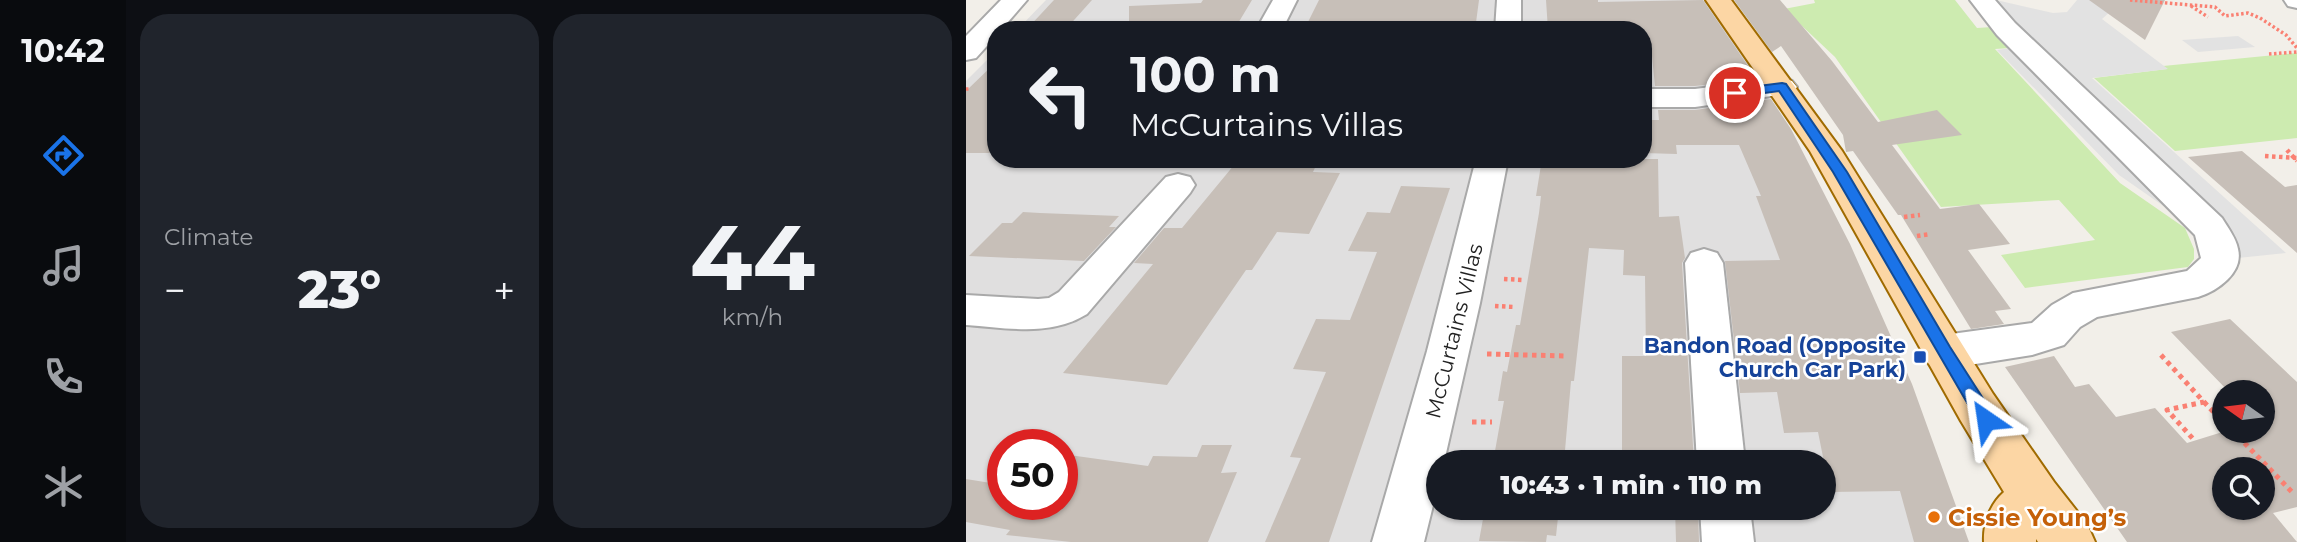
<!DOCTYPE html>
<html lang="en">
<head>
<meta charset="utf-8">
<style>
	body { margin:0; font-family:Montserrat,sans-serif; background:#20242c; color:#f1f3f6; height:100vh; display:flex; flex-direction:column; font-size:26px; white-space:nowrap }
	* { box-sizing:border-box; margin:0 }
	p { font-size:23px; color:#9ea1a6 }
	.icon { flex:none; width:38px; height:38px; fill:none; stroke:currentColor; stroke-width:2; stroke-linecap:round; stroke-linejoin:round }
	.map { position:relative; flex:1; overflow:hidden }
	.drawer { display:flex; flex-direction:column; gap:14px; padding:14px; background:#0d0f14; width:840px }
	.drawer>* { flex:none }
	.hud { position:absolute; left:21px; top:21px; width:665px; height:147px; border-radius:28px; box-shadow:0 2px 5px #0004; background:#171b24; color:#f1f3f6; overflow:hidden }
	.needle { width:46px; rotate:284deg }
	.tools { position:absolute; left:1246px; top:380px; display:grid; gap:14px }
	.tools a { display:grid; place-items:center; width:63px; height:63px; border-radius:50%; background:#171b24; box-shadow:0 2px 5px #0004; font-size:35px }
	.speed { position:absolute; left:21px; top:429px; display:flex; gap:14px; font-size:35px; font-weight:700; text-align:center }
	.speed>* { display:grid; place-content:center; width:91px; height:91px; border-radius:50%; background:#171b24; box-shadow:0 2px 5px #0004; line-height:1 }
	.speed .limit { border:10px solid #d22; background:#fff; color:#111 }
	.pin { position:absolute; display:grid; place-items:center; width:60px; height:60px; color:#fff; margin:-30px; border:4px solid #fff; border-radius:50%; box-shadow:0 2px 7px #0007 }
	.me { position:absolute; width:77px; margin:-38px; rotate:328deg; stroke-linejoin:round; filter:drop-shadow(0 0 5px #0008) }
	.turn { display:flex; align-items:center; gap:24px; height:147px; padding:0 28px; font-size:32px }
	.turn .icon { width:91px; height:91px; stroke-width:2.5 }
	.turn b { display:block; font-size:49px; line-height:60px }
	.big { font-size:52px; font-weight:800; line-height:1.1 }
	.drawer .card { flex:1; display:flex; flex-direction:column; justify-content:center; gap:10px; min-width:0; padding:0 24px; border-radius:28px; background:#20242c }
	.drawer .dial { align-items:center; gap:0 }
	.dial b { font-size:91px; line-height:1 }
	.heat { display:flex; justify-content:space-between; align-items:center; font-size:38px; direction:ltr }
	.drawer .tiles { flex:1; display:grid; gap:14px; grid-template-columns:repeat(2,1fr) }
	.trip { position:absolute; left:460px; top:450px; width:410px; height:70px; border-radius:35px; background:#171b24; box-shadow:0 2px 5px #0004; font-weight:800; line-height:70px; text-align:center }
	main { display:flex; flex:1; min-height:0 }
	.tabs { display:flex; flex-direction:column; width:126px; justify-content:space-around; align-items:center; background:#090b0e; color:#9ea1a6 }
	.tabs .icon { width:49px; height:49px }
	.tabs .current { color:#1a73e8 }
	.tabs b { font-size:32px; color:#f1f3f6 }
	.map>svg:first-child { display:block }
	.residential { fill:#e0dfdf; fill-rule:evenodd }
	.grass { fill:#cdebb0 }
	.parking { fill:#e2e2e2 }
	.building { fill:#c7bfb8; fill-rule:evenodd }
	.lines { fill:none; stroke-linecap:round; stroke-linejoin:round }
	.minor-casing { stroke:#a9a9a9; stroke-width:4 }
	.major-casing { stroke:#a06b00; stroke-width:4 }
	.path-far2 { stroke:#fa8072; stroke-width:3.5; stroke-dasharray:2.5 2.5; stroke-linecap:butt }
	.path-far1 { stroke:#fa8072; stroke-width:4.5; stroke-dasharray:3.5 3.5; stroke-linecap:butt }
	.path { stroke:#fa8072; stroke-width:5; stroke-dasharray:4.5 4.5; stroke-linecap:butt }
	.minor { fill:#fff; fill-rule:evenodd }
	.major { fill:#fcd6a4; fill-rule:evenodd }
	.route { fill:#1a73e8; stroke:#114b97; stroke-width:2 }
	.transit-dot { fill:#1a4fb4; stroke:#fff; stroke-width:2.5 }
	.food-dot { fill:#e8710a; stroke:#fff; stroke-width:2.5 }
	.labels { text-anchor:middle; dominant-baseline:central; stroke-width:5; stroke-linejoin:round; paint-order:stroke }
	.street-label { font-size:21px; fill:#222; stroke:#fff }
	.transit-label { font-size:21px; font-weight:bold; fill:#164399; stroke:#fff; text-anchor:end }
	.near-food-label { font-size:24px; font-weight:bold; fill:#c56008; stroke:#fff; text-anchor:start }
</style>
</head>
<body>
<main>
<nav class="tabs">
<b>10:42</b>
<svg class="icon current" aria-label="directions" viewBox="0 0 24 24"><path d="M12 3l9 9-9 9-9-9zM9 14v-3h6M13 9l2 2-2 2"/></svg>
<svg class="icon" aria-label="music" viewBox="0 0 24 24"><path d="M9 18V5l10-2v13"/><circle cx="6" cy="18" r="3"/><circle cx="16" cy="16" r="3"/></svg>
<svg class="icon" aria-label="phone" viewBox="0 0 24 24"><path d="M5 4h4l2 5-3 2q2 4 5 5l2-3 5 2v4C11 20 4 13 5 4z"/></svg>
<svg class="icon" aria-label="climate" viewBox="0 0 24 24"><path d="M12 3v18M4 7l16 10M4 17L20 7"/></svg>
</nav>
<section class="drawer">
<div class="tiles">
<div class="card"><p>Climate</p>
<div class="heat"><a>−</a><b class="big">23°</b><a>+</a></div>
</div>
<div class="card dial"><b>44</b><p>km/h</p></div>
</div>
</section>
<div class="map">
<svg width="1331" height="542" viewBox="0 0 1331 542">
	<rect width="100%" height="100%" fill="#f2efe9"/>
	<path class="residential" d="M80,0H740L791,74L830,152L984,542H0V81L30,51V159H677V30H51ZM37,444H96V504H37ZM472,462H858V508H472Z"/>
	<g class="grass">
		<path d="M848,0H989L1011,28L1026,27L1044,48L1029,49L1154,183L1219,228L1228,249V259L1222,267L1059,288L1035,255L1129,240L1093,200L975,207L869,57L818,9L849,3Z"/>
		<path d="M1331,53V138L1209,151L1128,78L1201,69L1197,66Z"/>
	</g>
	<g class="parking">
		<path d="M1006,0H1030L1087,13L1101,12L1111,0H1157L1136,19L1202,69L1126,78L1320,253L1272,258L1153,175L1031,50L1046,48Z"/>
		<path d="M1272,36L1289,47L1232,52L1216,40Z"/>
	</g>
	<g class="building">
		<path d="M88,0H126L100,29L60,30Z"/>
		<path d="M237,0H286L268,30H163V6L235,3Z"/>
		<path d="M353,0H513L509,30H457L458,25L338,30Z"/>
		<path d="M580,0H632V2L737,0L791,79L729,86H689L686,56H677V30H582Z"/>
		<path d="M768,0H814L866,61L912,122L971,110L996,135L926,145L974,209L1013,204L1044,244L1002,250L1045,309L1029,311L1038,324L1005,329L935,215H932L887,151L880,152L877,135L815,46L806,52Z"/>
		<path d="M1123,0H1199L1179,40Z"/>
		<path d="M30,62V153H0V91Z"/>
		<path d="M805,99L825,129L884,244L946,384L1003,542H948L934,491L864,492L852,432L818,433L811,392L774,393L759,261L814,260L790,196H795L773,145H710L711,154L677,153V120H693L692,110H729Z"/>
		<path d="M1276,151L1319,187L1331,185V253L1222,157Z"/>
		<path d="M273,159H353L347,172L374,173L343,234L311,232L286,270H280L201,385L97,373L187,264L168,263L198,228H216Z"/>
		<path d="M644,159H692L693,217L713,216L719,258L716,263L728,462H656V356H680L679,276L657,275L658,250L623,248L608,381H605L598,462H527L538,401H532L537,371L541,372L550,325H554L573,213L575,196H570L575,165H644Z"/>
		<path d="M435,186L484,188L363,542H299L335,458L324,457L360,372L327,369L350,319L384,320L411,252L382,251L401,212L424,213Z"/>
		<path d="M57,212L74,213L153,216L143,227H150L118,261L3,256L36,223H46Z"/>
		<path d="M1264,319L1331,382V507L1307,513L1331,542H1161L1039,367L1088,356L1109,387L1123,384L1150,417L1189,408L1221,443L1263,430H1297V392H1263L1205,332ZM1258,469H1297V508H1258Z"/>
		<path d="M236,445H266L255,473L271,472L242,542H105L40,535L44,530L0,522V479L37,485V504H96V454L182,466L187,456L231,457Z"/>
		<path d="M519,508H593L590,536L581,535L580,542L513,541Z"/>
		<path d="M709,508H732L733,542H710Z"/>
	</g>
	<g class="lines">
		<defs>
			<g id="minor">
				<path d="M35,0H61L35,30H30V36L10,58L0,60V36Z"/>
				<path d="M307,0H331L316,30H290Z"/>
				<path d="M531,0H555V30H529Z"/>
				<path d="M1004,0H1029L1049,23L1256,218C1262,228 1270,238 1272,249C1278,273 1251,291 1232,297L1131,317L1114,327L1098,345L1066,355L978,369L963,364L957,352L963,340L978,335L1066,323L1086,305L1107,293L1221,271L1235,258L1229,235L1031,35Z"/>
				<path d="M1318,0H1331V8L1322,6Z"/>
				<path d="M816,78L826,81L831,87L826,93L729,107H677V89H729Z"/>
				<path d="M510,159H542L514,303L478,462H472V485L458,542H406L461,351Z"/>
				<path d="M212,174L224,177L229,185L224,193L121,314C84,337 42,328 0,325V295L72,299L83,298L93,292L200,177Z"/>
				<path d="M738,249L751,253L757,263L779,462H731L719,263L725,253Z"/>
				<path d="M734,508H784L788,542H736Z"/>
			</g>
			<path id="major" d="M740,0H765L876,151L1027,394L1088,482L1121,524L1129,542H1072L1070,539V542H1018C1017,524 1024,504 1038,492L995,421L844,151Z"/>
		</defs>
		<use href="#minor" class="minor-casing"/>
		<use href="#major" class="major-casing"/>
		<g class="path-far2">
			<path d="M1164,0L1249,7L1259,16L1282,13L1294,18L1320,35L1331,48"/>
			<path d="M1225,6L1242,17"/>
			<path d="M1303,54L1331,52"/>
			<path d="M0,89H3"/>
		</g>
		<g class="path-far1">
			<path d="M1321,150L1331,161"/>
			<path d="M1299,156L1331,158"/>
			<path d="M938,217L954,215"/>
			<path d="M951,236L964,234"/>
			<path d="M538,279L557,280"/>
			<path d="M529,306L549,307"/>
		</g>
		<g class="path">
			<path d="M521,354L601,356"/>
			<path d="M1195,355L1238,402L1201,410L1229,441"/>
			<path d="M1238,402L1258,423"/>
			<path d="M506,422H526"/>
			<path d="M1266,430L1326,492"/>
			<path d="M496,460L523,461"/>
			<path d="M483,513L514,514"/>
		</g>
		<use href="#minor" class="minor"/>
		<use href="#major" class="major"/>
	</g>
	<path class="route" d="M816,83L820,84L881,172L984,347L1027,414L1030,420L1027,425L1020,428L1014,425L867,172L813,91L769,97L763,93L769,89Z"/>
	<rect class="transit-dot" x="947" y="350" width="14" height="14" rx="3.5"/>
	<circle class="food-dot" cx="968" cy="517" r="7"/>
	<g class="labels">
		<g class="street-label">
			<text transform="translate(488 331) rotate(-76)">McCurtains Villas</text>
		</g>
		<g class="transit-label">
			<text x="940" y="345">Bandon Road (Opposite<tspan x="940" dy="24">Church Car Park)</tspan></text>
		</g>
		<g class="near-food-label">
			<text x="982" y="517">Cissie Young’s</text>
		</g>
	</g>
</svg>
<div class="tools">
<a><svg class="needle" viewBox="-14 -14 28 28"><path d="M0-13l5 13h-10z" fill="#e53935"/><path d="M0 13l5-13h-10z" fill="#9ea1a6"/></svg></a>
<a><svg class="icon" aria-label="search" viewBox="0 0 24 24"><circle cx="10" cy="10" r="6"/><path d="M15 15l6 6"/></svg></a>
</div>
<div class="speed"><div class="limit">50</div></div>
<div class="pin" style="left:769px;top:93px;background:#d93025"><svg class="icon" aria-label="arrive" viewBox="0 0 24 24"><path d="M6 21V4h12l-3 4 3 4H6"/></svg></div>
<svg class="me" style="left:1020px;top:420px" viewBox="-20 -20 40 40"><path d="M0-17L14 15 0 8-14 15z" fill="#1a73e8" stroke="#fff" stroke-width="4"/></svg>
<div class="trip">10:43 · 1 min · 110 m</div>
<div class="hud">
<div class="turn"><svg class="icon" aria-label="left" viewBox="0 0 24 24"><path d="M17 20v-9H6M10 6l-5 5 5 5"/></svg><div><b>100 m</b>McCurtains Villas</div></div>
</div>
</div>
</main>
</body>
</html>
